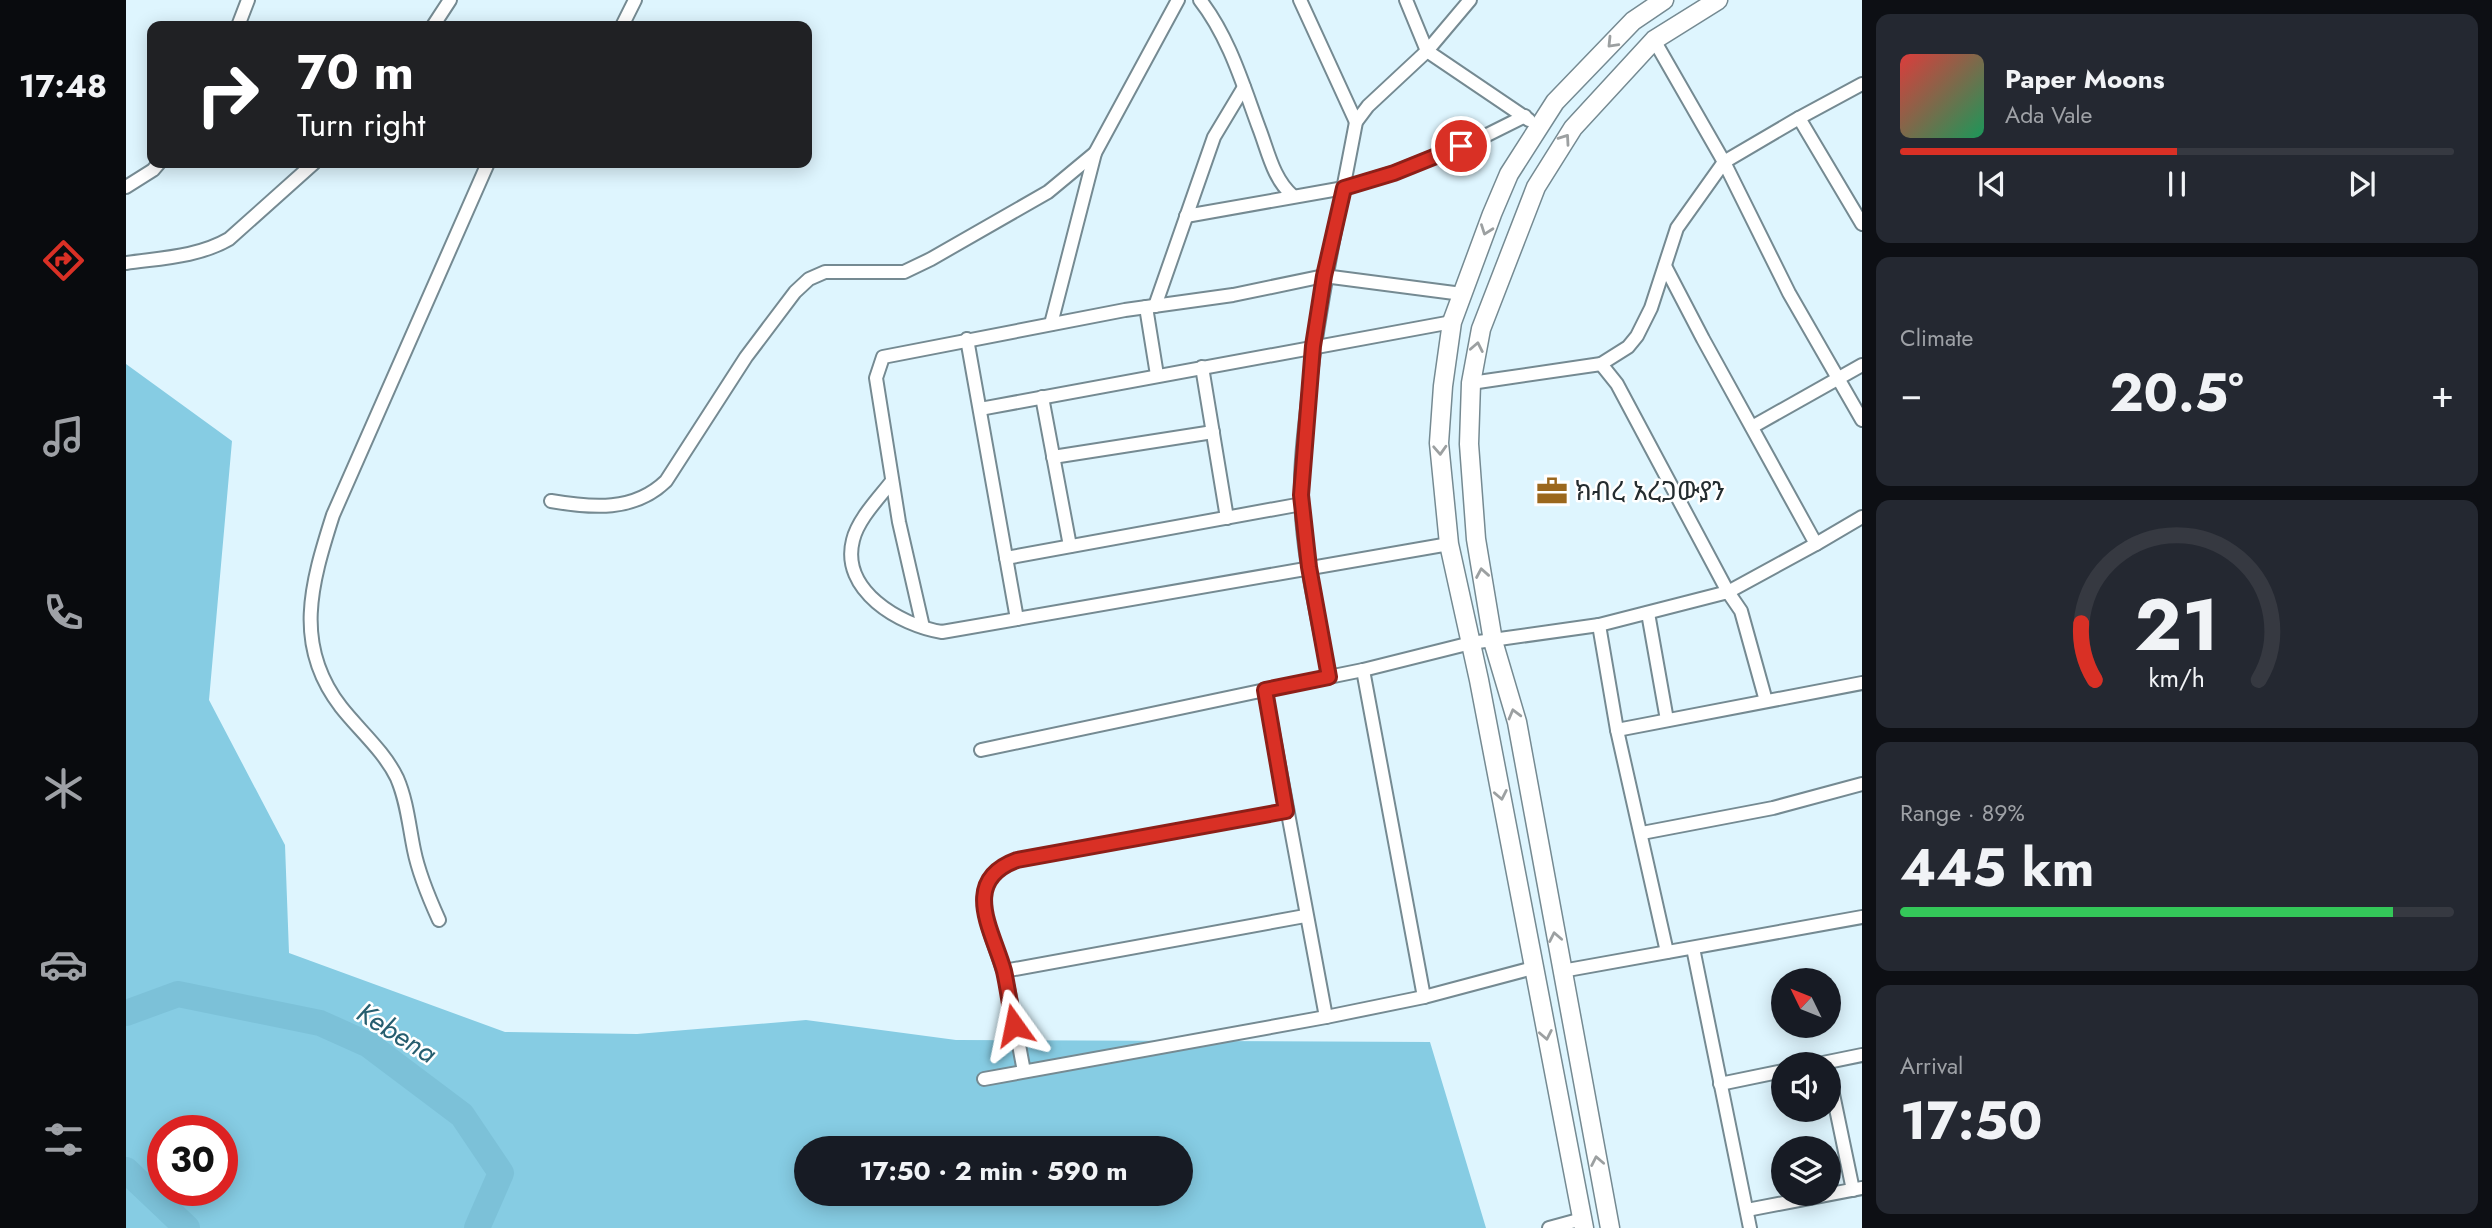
<!DOCTYPE html>
<html lang="en">
<head>
<meta charset="utf-8">
<style>
	body { margin:0; font-family:Jost,"Noto Sans Ethiopic",sans-serif; background:#242831; color:#f1f3f6; height:100vh; display:flex; flex-direction:column; font-size:26px; white-space:nowrap }
	* { box-sizing:border-box; margin:0 }
	p { font-size:23px; color:#9ea1a6 }
	.icon { flex:none; width:38px; height:38px; fill:none; stroke:currentColor; stroke-width:2; stroke-linecap:round; stroke-linejoin:round }
	.map { position:relative; flex:1; overflow:hidden }
	.details { display:flex; flex-direction:column; gap:14px; padding:14px; background:#0d0f14; width:630px }
	.details>* { flex:none }
	.guide { position:absolute; left:21px; top:21px; width:665px; height:147px; border-radius:14px; box-shadow:0 4px 18px #0003; background:#202124; color:#fff; overflow:hidden }
	.needle { width:46px; rotate:313deg }
	.controls { position:absolute; left:1645px; top:968px; display:grid; gap:14px }
	.controls a { display:grid; place-items:center; width:70px; height:70px; border-radius:50%; background:#171b24; box-shadow:0 4px 18px #0003; font-size:35px }
	.speed { position:absolute; left:21px; top:1115px; display:flex; gap:14px; font-size:35px; font-weight:700; text-align:center }
	.speed>* { display:grid; place-content:center; width:91px; height:91px; border-radius:50%; background:#171b24; box-shadow:0 4px 18px #0003; line-height:1 }
	.speed .limit { border:10px solid #d22; background:#fff; color:#111 }
	.pin { position:absolute; display:grid; place-items:center; width:60px; height:60px; color:#fff; margin:-30px; border:4px solid #fff; border-radius:50%; box-shadow:0 2px 7px #0007 }
	.me { position:absolute; width:77px; margin:-38px; rotate:348deg; stroke-linejoin:round; filter:drop-shadow(0 0 5px #0008) }
	.turn { display:flex; align-items:center; gap:24px; height:147px; padding:0 35px; font-size:32px }
	.turn .icon { width:91px; height:91px; stroke-width:2.5 }
	.turn b { display:block; font-size:49px; line-height:60px }
	.big { font-size:52px; font-weight:700; line-height:1.1 }
	.details .card { flex:1; display:flex; flex-direction:column; justify-content:center; gap:10px; min-width:0; padding:0 24px; border-radius:14px; background:#242831 }
	.details .dial { align-items:center; gap:0 }
	.dial svg { height:182px; overflow:visible; fill:none; stroke:#363941; stroke-width:7; stroke-linecap:round; text-anchor:middle }
	.dial text { fill:#f1f3f6; stroke:none }
	.song { display:flex; align-items:center; gap:21px }
	.cover { width:84px; height:84px; border-radius:10px; background:linear-gradient(135deg,hsl(0 70% 55%),hsl(150 70% 35%)) }
	.played { height:7px; border-radius:4px; background:linear-gradient(90deg,#d93025 50%,#363941 50%) }
	.keys { display:flex; justify-content:space-around; direction:ltr }
	.heat { display:flex; justify-content:space-between; align-items:center; font-size:38px; direction:ltr }
	.charge { height:10px; border-radius:5px; background:linear-gradient(90deg,#34c759 89%,#363941 0) }
	.trip { position:absolute; left:668px; top:1136px; width:399px; height:70px; border-radius:35px; background:#171b24; box-shadow:0 4px 18px #0003; font-weight:700; line-height:70px; text-align:center }
	main { display:flex; flex:1; min-height:0 }
	.menu { display:flex; flex-direction:column; width:126px; justify-content:space-around; align-items:center; background:#090b0e; color:#9ea1a6 }
	.menu .icon { width:49px; height:49px }
	.menu .on { color:#d93025 }
	.menu b { font-size:32px; color:#f1f3f6 }
	.map>svg:first-child { display:block }
	.forest { fill:#86cce3; fill-rule:evenodd }
	.lines { fill:none; stroke-linecap:round; stroke-linejoin:round }
	.river { stroke:#7cc1d8; stroke-width:26 }
	.street-casing { stroke:#758a92; stroke-width:16 }
	.secondary-casing { stroke:#758a92; stroke-width:21 }
	.street { stroke:#fff; stroke-width:12 }
	.secondary { stroke:#fff; stroke-width:18 }
	.oneway { stroke:#9ca0a1 }
	.route-casing { stroke:#8d1f18; stroke-width:18 }
	.route { stroke:#d93025; stroke-width:12 }
	.labels { text-anchor:middle; dominant-baseline:central; stroke-width:5; stroke-linejoin:round; paint-order:stroke }
	.poi-label { font-size:26px; fill:#242c2f; stroke:#fff; text-anchor:start }
	.water-label { font-size:28px; font-style:italic; fill:#265e6f; stroke:#fff }
</style>
</head>
<body>
<main>
<nav class="menu">
<b>17:48</b>
<svg class="icon on" aria-label="directions" viewBox="0 0 24 24"><path d="M12 3l9 9-9 9-9-9zM9 14v-3h6M13 9l2 2-2 2"/></svg>
<svg class="icon" aria-label="music" viewBox="0 0 24 24"><path d="M9 18V5l10-2v13"/><circle cx="6" cy="18" r="3"/><circle cx="16" cy="16" r="3"/></svg>
<svg class="icon" aria-label="phone" viewBox="0 0 24 24"><path d="M5 4h4l2 5-3 2q2 4 5 5l2-3 5 2v4C11 20 4 13 5 4z"/></svg>
<svg class="icon" aria-label="climate" viewBox="0 0 24 24"><path d="M12 3v18M4 7l16 10M4 17L20 7"/></svg>
<svg class="icon" aria-label="car" viewBox="0 0 24 24"><path d="M5 17H2v-5l4-1 3-4h7l3 4 3 1v5h-3M9 17h6M6 11h13"/><circle cx="7" cy="17" r="2"/><circle cx="17" cy="17" r="2"/></svg>
<svg class="icon" aria-label="filters" viewBox="0 0 24 24"><path d="M4 7h16M4 17h16"/><circle cx="9" cy="7" r="2"/><circle cx="15" cy="17" r="2"/></svg>
</nav>
<div class="map">
<svg width="1736" height="1228" viewBox="0 0 1736 1228">
	<rect width="100%" height="100%" fill="#def5fe"/>
	<path class="forest" d="M0,364L106,441L83,700L159,845L163,953L379,1032L511,1034L680,1020L830,1040L1304,1042L1360,1228H0ZM37,1130H96V1190H37ZM681,1148H1055V1194H681Z"/>
	<g class="lines">
		<g class="river">
			<path d="M0,1013L52,994L194,1023L243,1045L336,1115L375,1173L351,1228"/>
			<path d="M0,1170L61,1228"/>
		</g>
		<defs>
			<g id="street">
				<path d="M1074,0C1103,37 1117,85 1133,128C1142,151 1147,179 1167,196"/>
				<path d="M1174,0L1230,122"/>
				<path d="M1280,0L1301,51L1403,120"/>
				<path d="M112,26L122,0"/>
				<path d="M307,26L324,0"/>
				<path d="M496,26L509,0"/>
				<path d="M1528,40L1598,162L1663,293L1736,420"/>
				<path d="M1673,118L1736,84"/>
				<path d="M0,187L27,170L33,163"/>
				<path d="M1060,216L1218,188L1267,173L1357,137L1399,116"/>
				<path d="M0,263C35,258 72,257 103,239L188,163"/>
				<path d="M1539,266L1577,339L1690,544L1736,517"/>
				<path d="M1029,306L1088,137L1118,87"/>
				<path d="M1020,307L1031,375"/>
				<path d="M925,324L969,153L1052,0"/>
				<path d="M841,339L891,619"/>
				<path d="M1475,364L1491,384L1602,592L1690,544"/>
				<path d="M1076,367L1101,518"/>
				<path d="M1345,383L1475,364L1502,347L1511,336L1525,308L1551,228L1598,162L1673,118L1736,224"/>
				<path d="M916,397L944,546"/>
				<path d="M854,409L1326,322"/>
				<path d="M1626,427L1736,365"/>
				<path d="M927,457L1087,432"/>
				<path d="M766,481C753,498 732,519 727,540C714,590 773,625 816,632L1323,544"/>
				<path d="M425,501C466,508 508,512 540,481L620,357L669,292L683,279L699,272H778L805,259L922,192L969,153"/>
				<path d="M880,558L1176,504"/>
				<path d="M1522,613L1541,720"/>
				<path d="M1473,625L1491,730L1541,952"/>
				<path d="M797,627L773,522L750,378L757,357L999,310L1107,295L1198,276L1336,294"/>
				<path d="M1237,670L1298,997"/>
				<path d="M1203,677C1192,617 1176,555 1175,494C1174,466 1178,437 1181,409C1191,312 1212,218 1230,122L1242,106L1301,51L1344,0"/>
				<path d="M1491,730L1736,683"/>
				<path d="M855,750L1139,690"/>
				<path d="M1516,833L1647,808L1736,784"/>
				<path d="M313,920C303,898 293,875 288,850C283,826 281,801 271,778C258,751 233,730 215,707C167,645 185,584 207,515L362,163"/>
				<path d="M1567,948L1624,1228"/>
				<path d="M878,971L1179,916"/>
				<path d="M1436,971L1736,917"/>
				<path d="M1200,1017L1139,690L1237,670L1345,643L1473,625L1602,592L1615,611L1640,701"/>
				<path d="M1692,1064L1736,1055"/>
				<path d="M898,1071C891,1038 887,1002 877,970C865,931 835,880 891,860L1160,811"/>
				<path d="M1703,1075L1727,1190"/>
				<path d="M858,1079L1200,1017L1298,997L1407,968"/>
				<path d="M1594,1084L1657,1071"/>
				<path d="M1621,1210L1736,1188"/>
				<path d="M1423,1228L1456,1219"/>
			</g>
			<g id="secondary">
				<path d="M1458,1228L1353,680L1323,544L1313,443L1317,386L1326,322L1366,214L1383,174L1429,102L1507,21L1538,0"/>
				<path d="M1484,1228L1391,722L1367,641L1350,539L1343,444L1345,383L1355,329L1410,187L1447,128L1528,40L1592,0"/>
			</g>
		</defs>
		<use href="#street" class="street-casing"/>
		<use href="#secondary" class="secondary-casing"/>
		<use href="#street" class="street"/>
		<use href="#secondary" class="secondary"/>
	</g>
	<defs><path id="oneway-chevron" d="M-2-3.5L2.5 0L-2 3.5" fill="none" stroke-width="1.6" stroke-linecap="round" stroke-linejoin="round" transform="scale(1.75)"/></defs>
	<g class="oneway">
		<use href="#oneway-chevron" transform="translate(1486 43) rotate(134)"/>
		<use href="#oneway-chevron" transform="translate(1439 139) rotate(-55)"/>
		<use href="#oneway-chevron" transform="translate(1360 230) rotate(110)"/>
		<use href="#oneway-chevron" transform="translate(1351 347) rotate(-79)"/>
		<use href="#oneway-chevron" transform="translate(1314 450) rotate(87)"/>
		<use href="#oneway-chevron" transform="translate(1356 573) rotate(-100)"/>
		<use href="#oneway-chevron" transform="translate(1388 714) rotate(-105)"/>
		<use href="#oneway-chevron" transform="translate(1375 795) rotate(79)"/>
		<use href="#oneway-chevron" transform="translate(1429 937) rotate(-101)"/>
		<use href="#oneway-chevron" transform="translate(1420 1035) rotate(79)"/>
		<use href="#oneway-chevron" transform="translate(1471 1161) rotate(-101)"/>
	</g>
	<g class="lines">
		<defs>
			<path id="route" d="M888,1025C884,1007 882,989 878,971C867,931 833,881 891,860L1160,811L1139,690L1203,677L1183,567L1175,495L1187,346L1198,276L1218,188L1268,173L1335,146"/>
		</defs>
		<use href="#route" class="route-casing"/>
		<use href="#route" class="route"/>
	</g>
	<defs>
		<symbol id="office-bare" viewBox="-9 -9 18 18"><path d="M-6-3h4V-5.5h4V-3h4V5H-6ZM-1-4.5V-3h2v-1.5ZM-6 0V1H6V0Z" fill="#9b671d" stroke="#fff" stroke-width="2.5" paint-order="stroke"/></symbol>
	</defs>
	<g fill-rule="evenodd">
		<use href="#office-bare" x="1404" y="469" width="44" height="44"/>
	</g>
	<g class="labels">
		<g class="poi-label">
			<text x="1449" y="491">ክብረ አረጋውያን</text>
		</g>
		<g class="water-label">
			<text transform="translate(271 1033) rotate(32)">Kebena</text>
		</g>
	</g>
</svg>
<div class="controls">
<a><svg class="needle" viewBox="-14 -14 28 28"><path d="M0-13l5 13h-10z" fill="#e53935"/><path d="M0 13l5-13h-10z" fill="#9ea1a6"/></svg></a>
<a><svg class="icon" aria-label="sound" viewBox="0 0 24 24"><path d="M4 9h4l5-4v14l-5-4H4zM17 9q2 3 0 6"/></svg></a>
<a><svg class="icon" aria-label="layers" viewBox="0 0 24 24"><path d="M12 4l9 5-9 5-9-5zM3 14l9 5 9-5"/></svg></a>
</div>
<div class="speed"><div class="limit">30</div></div>
<div class="pin" style="left:1335px;top:146px;background:#d93025"><svg class="icon" aria-label="arrive" viewBox="0 0 24 24"><path d="M6 21V4h12l-3 4 3 4H6"/></svg></div>
<svg class="me" style="left:888px;top:1025px" viewBox="-20 -20 40 40"><path d="M0-17L14 15 0 8-14 15z" fill="#d93025" stroke="#fff" stroke-width="4"/></svg>
<div class="trip">17:50 · 2 min · 590 m</div>
<div class="guide">
<div class="turn"><svg class="icon" aria-label="right" viewBox="0 0 24 24"><path d="M7 20v-9h11M14 6l5 5-5 5"/></svg><div><b>70 m</b>Turn right</div></div>
</div>
</div>
<section class="details">
<div class="card">
<div class="song"><i class="cover"></i><div><b>Paper Moons</b><p>Ada Vale</p></div></div>
<div class="played"></div>
<div class="keys"><svg class="icon" aria-label="previous" viewBox="0 0 24 24"><path d="M18 5L8 12l10 7zM5 5v14"/></svg><svg class="icon" aria-label="pause" viewBox="0 0 24 24"><path d="M8 5v14M16 5v14"/></svg><svg class="icon" aria-label="next" viewBox="0 0 24 24"><path d="M6 5l10 7-10 7zM19 5v14"/></svg></div>
</div>
<div class="card"><p>Climate</p>
<div class="heat"><a>−</a><b class="big">20.5°</b><a>+</a></div>
</div>
<div class="card dial"><svg viewBox="0 0 100 80">
<path d="M14 69A42 42 0 1 1 86 69"/>
<path d="M14 69A42 42 0 0 1 8 44" stroke="#d93025"/>
<text x="50" y="56" font-size="32" font-weight="700">21</text>
<text x="50" y="72" font-size="11">km/h</text>
</svg></div>
<div class="card"><p>Range · 89%</p><b class="big">445 km</b><div class="charge"></div></div>
<div class="card"><p>Arrival</p><b class="big">17:50</b></div>
</section>
</main>
</body>
</html>
